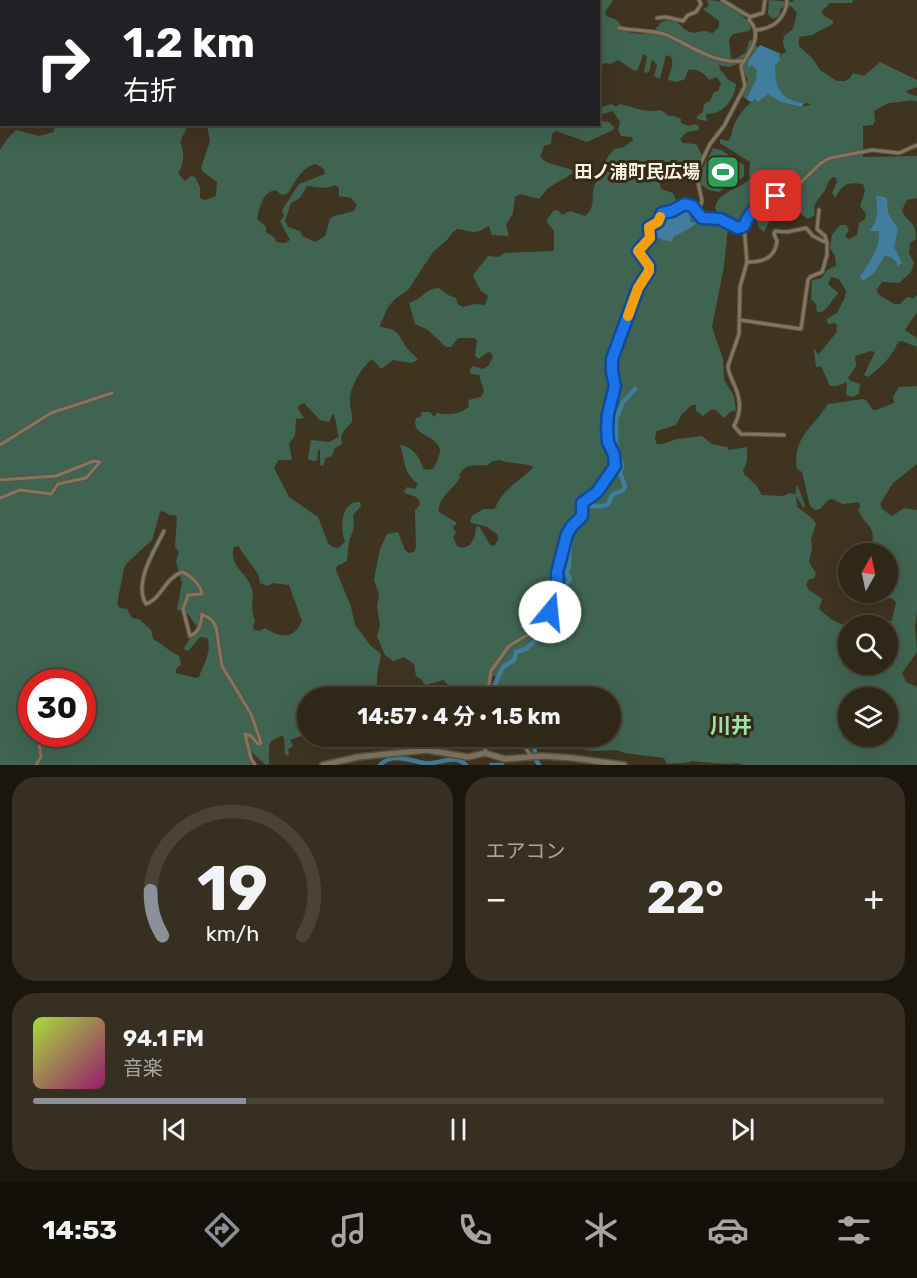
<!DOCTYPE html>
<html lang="ja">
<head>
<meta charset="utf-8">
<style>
	body { margin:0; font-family:Rubik,"Noto Sans JP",sans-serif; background:#372f21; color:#f1f3f6; height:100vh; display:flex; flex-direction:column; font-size:22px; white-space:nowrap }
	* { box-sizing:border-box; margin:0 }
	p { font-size:20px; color:#a7a5a2 }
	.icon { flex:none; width:33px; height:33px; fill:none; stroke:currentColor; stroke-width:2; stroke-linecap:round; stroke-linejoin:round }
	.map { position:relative; height:765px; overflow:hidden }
	.drawer { display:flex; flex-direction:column; gap:12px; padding:12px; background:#1a150d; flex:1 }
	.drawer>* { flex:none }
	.guide { position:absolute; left:0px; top:0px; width:600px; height:126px; box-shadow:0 6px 24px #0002,0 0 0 2px #4a4437; background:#202124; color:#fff; overflow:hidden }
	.needle { width:39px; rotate:9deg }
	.fabs { position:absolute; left:838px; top:543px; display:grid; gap:12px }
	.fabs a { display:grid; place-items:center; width:60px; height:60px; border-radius:50%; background:#2f2718; box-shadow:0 6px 24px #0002,0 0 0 2px #4a4437; font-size:30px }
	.speed { position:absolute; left:18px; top:669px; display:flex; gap:12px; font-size:30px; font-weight:700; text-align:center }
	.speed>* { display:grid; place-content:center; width:78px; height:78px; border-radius:50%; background:#2f2718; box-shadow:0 6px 24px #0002,0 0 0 2px #4a4437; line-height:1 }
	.speed .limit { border:9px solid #d22; background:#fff; color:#111 }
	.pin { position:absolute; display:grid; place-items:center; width:51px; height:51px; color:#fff; margin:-26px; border-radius:12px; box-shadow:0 3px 9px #0006 }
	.me { position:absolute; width:66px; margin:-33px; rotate:17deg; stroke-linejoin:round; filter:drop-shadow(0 0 4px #0008) }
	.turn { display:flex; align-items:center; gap:21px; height:126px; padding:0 24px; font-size:27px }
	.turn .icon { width:78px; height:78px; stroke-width:2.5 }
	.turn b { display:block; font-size:42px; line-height:51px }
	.big { font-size:45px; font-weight:700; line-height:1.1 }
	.drawer .widget { flex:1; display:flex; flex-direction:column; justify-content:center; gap:9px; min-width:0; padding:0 21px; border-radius:24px; background:#372f21 }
	.drawer .dial { align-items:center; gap:0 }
	.dial svg { height:156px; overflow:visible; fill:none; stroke:#4a4437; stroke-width:7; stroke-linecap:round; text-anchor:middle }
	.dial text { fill:#f1f3f6; stroke:none }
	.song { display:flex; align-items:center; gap:18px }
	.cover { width:72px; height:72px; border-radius:9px; background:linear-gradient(135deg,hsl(80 70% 55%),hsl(320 70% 35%)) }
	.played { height:6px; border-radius:3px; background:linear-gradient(90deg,#8c9099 25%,#4a4437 25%) }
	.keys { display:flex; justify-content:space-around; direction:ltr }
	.heat { display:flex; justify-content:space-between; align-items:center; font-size:33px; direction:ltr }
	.drawer .tiles { flex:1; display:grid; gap:12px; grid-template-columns:1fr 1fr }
	.widget:last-child { grid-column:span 2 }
	.trip { position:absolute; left:297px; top:687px; width:324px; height:60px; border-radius:30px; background:#2f2718; box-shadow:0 6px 24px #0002,0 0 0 2px #4a4437; font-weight:700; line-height:60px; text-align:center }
	.tabs { display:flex; height:96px; justify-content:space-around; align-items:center; background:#13100a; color:#a7a5a2 }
	.tabs .icon { width:42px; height:42px }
	.tabs .current { color:#8c9099 }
	.tabs b { font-size:27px; color:#f1f3f6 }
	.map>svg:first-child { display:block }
	.green { fill:#406452; fill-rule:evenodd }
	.water { fill:#417d9c }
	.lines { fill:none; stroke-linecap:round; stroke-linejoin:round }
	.river { stroke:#417d9c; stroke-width:4.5 }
	.minor-casing { stroke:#5c5341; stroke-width:5 }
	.secondary-casing { stroke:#5c5341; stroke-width:8 }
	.minor { stroke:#827660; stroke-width:3 }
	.secondary { stroke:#827660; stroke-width:5 }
	.route-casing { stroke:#114b97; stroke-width:15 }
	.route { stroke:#1a73e8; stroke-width:10 }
	.slow { stroke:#f59e0b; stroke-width:10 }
	.labels { text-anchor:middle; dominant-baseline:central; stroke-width:6; stroke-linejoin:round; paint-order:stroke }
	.poi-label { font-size:18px; font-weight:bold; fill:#f7f0e4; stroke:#352a16; text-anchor:end }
	.quarter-label { font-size:21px; font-weight:bold; fill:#9ee1ab; stroke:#352a16 }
</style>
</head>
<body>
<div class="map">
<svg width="917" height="765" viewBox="0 0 917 765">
	<rect width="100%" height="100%" fill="#3f3420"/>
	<g class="green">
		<path d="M0,0H178L2,2L0,33Z"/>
		<path d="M194,0H613L605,12L606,16L617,20L625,31L632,33L642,34L655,30L661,22C680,15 678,28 690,32C696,34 699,31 704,31C708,31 710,33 713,33L719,27V21L703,9L709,6L707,0C726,0 740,12 752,26L749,31L733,34L729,39L731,59L734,60L746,52L749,41L752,40L758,48L753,54L752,65L758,69L756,79L746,99L741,95L748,79L743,73L741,63L729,67L719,65C719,71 725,73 727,79L736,84C735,99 723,115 706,114L707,121L697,119V116L703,112L704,104L710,101L714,92L718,91L721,84L717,77L709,80C705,73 696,68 688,70L685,79L677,82L668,80C669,72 675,66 671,57L666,55L660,79L654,76L657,65L652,59L649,72L646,73L644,71L647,57L645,54L643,55L638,69L635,71L618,60L610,64L605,63L599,67L598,2H194Z"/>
		<path d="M769,0L791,2L795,0H853L852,3H830L822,11V14L833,21V24L812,35L799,37V46L813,59L820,70L837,81H845L850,78L853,73L864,76L880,62L917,80V87L906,91L909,94L917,96V102C908,98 898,104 888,103L874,111L875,121L873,125L863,126V157L917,156V198L907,200L902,210C906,223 917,220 916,239L910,243L909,253L914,263L911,272L899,283L882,282L877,289L878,294L894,304H900L907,297L914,298L917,295V312L905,330L917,338V347L902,341L898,342C892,357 880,368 868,377L864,375L875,352L871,351L855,356L856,366L848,378L851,381L860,384L859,394L852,397L846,395L847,382L837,386H830L821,366L816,367L814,350L815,349L818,355L836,333L837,326L835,323L828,324L827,319L837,313L845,297L846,291L839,279L831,277L828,284L838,293L837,295C830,301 827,314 817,312L816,304L811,299L812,280L822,278L827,270L836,266L835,256L830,248L832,235L840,225H846L849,230L845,236L849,239L857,235L859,223L865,219L866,214L860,206L865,191L863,184C844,182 844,184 835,198L832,193L837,182L836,178L833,177C826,182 828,187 823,193C817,201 812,204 815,215L808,219L800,213L793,211L790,220L774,216L770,220L764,232L759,228L756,219L747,213L739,228H728L724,266L712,327L723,359L724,380L734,396L736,410L730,412L724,418L716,410L712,409L703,416L696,411V405H692L682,414L676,425L657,431C655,436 654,439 657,444H663L676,439L702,436L712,444L727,447L729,450L747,447V461L743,471L744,474L756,485L762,495L784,496L789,493L796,494V485L798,487L805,506L804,508L796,496L797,507L812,518L816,524L811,539L812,549L809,562L816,574L814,578L808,580L806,585L809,590L822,599L819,609C829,618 836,624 849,626V664H888L887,624L892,620L896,602L891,598L873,601L872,598L874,593L888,592V554L865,553L871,549C877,524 867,529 858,510L860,507L859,502L843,504L832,499L828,500L820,509L815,510L810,506L802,472L797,469C792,437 814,427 828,404L863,399L867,401L873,410H876L894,403L893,397L899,387L917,386V464L893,483L880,504L882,509L892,516L904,508L917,510V611L915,626L917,652L902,673L906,682L917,687V765H745L737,763C724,765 705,762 691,761C683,765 675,762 667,764L664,758L625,753L616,750L594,751L549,744L530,745L516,737L610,736V698L493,697L490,687L496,677L492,675L489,676L485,691L473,689L471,685L468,689L458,687V691L463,697H461L443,680L426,685L424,684L422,680L416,676L414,664L404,657L393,661L385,655L377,636L380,626L377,607L379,594L374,580L380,549L387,534L398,532L405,550L409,553L414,552L416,547L415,515V510L420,505C420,496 413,496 405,493L404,491L407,487L415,489L418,484C402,471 406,462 400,445C412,446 421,458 423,469L429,470L434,468C436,463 440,455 440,450C438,435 410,436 416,418L420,417L422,412H430L434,417L437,413C449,416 459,414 469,407L468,400L481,397L484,391L479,375L471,374L470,369L473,366L483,369L488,366L493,357L491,353L488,352L479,359L475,356L477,340L474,338H458L451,347H446L428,330L415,324L409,303C421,300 426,288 439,288L448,295L456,298L458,304L463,307L474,304L485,305L488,296L480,290L473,275L488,256L498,257L504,253L554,251V231L546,221L554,210L559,211L562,215L570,211L585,216C597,207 590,195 595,184C599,173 606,158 614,149L624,147L633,140L632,137L621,136L618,130L620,122L613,111L599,115V103L602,107L611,104L616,107L620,104C635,108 646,113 661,110L669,116H674L681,119V123L689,126L694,124L699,126V130L687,132L680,139L683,143L696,144L703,157L692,173L665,177L659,180L661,189L673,193L679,208H689L701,218H717L718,214L715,208C718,192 737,190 749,180L750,162L720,143V139L728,141C732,137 731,133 733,128C736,117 747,105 755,99L760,100L768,93C780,101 798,111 811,104C805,102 795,103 788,99C774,91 768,58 786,52L783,43L784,36L793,29L797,13L791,6L781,8L779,16L773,19L768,14ZM499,460C510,464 521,463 532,466L533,468C520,480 501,491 495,509H483L472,516L470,522L472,523L487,527L498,535V540L494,546L490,545L479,526L476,527L475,536L470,545L463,548L457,546L453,537L456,533L453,527L457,523L439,512C437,499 454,488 460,478L459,475C466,462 475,466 488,465L491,462ZM849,698H888V736H849Z"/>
		<path d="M602,121L609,122L614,127L613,130L587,142L556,131L552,134L551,144L544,146L540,157L546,162L572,170L573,173L548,188L539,199L520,194L515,197L513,213L506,225L509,236L492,235L489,226C470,236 476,231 457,229L452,233L447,240L433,252L408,290L395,299L388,307L380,325L381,327C402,330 397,336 408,349C411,353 415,355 418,360L411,363L393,360L381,369L372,359C361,368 349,388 350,402C350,409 353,415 352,422L343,432L341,437L342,444L335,448L332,456L326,458L323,466L320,465V450H318L317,460L314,461L308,459L311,440L329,442L339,437C338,435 335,416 334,414L332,415L329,422L320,420L304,403L298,406L299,411L304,418L296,419L295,435L289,444L292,460H278L274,468L289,497L318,517L328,543L333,547L338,548L345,542C340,529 340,501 360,502L361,506L353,515L354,528L349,541L347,561L337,566L336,570L351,607L355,625L371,646L381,654L377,676V697L308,698L307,734L290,740L293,746L288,749L289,756L285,754L284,737L281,736L271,741L269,746V764L266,765L246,747L249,760L252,765H0V150L7,139L16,130L39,136L53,132L55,128L54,125H188L180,142C185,151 184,165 178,173L185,181L191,176L195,177L200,187V198L205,200L216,196L217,182L203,172L201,168L210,141L207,125L589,126L598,124ZM316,164L324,169L325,174L299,184L284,207L282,211L284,216L280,221L290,240L285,243L276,242L274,237L266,232V227L257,219C260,207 262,193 275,190L282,195L287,194C295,183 301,167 316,164ZM335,185L339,188V196L351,198L357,205L354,211L334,216L330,219L325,236L315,242L302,236L300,231L288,227L285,221L291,203L300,198L307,186L326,188ZM163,511L169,515H175L177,518L175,547L179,552L176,561L182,583L177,609L188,614L197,627L184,648L185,650L188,651L200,637L207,638C213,649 203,665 199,677L196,678L176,673V669L181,664L179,656C169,651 162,644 153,639L151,630L139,619L132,618L127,609L120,608L117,604L124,568L127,563L152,540L160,512ZM238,546L258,574L260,583L268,586L273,583L289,585L302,621C294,640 280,638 265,628L260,631L254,630L253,625L255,622C254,617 252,613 252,608C252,602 254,595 252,589C247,572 228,566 234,547ZM32,682H82V734H32Z"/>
		<path d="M713,148L721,150L744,165V176C736,184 726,185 719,192L709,190L700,184L699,175Z"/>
	</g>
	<g class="water">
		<path d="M760,45L781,54L779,56L780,60L775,66C775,88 781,101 805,103L801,107L781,102L768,94L758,102L755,99L751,102L746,99L756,79L757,70L752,65L748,67V61Z"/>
		<path d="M876,195L887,198L888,213L898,229L894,247L902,263L898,266C896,261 892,256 885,256L874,273L863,281L860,277C869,261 880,251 879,231H869C879,220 878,209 876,195Z"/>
		<path d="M683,212H690V222L697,223C690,228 682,233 674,236L671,242L656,237L653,232L655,228L664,224L666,218H676L678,215Z"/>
	</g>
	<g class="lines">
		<g class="river">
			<path d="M260,2V0"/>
			<path d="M584,2L585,0"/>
			<path d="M496,698L494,691L496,682L503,667L514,660L516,652L526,649L541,635L559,632V625L554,615C559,607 563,605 558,596L560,591L563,589L570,579L567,573C567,569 569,567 569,563C570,553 568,540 574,531C583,518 585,524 587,506H603L608,504L612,495L623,490L625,486L620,473L622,465L616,446V419L623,402L635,389"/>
			<path d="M507,736L508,742L518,747L531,744L534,746L536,760L539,765"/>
			<path d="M380,765C385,760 390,758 397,758C407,758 416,762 425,763C439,765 455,753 466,765"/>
			<path d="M491,765H502"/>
		</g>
		<defs>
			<g id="minor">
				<path d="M722,0L750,17L763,13L765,0"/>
				<path d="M657,18L666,17L683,21L688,15L696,12L701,4L699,0"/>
				<path d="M619,28C634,31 653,30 667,35C691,46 714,64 743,61"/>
				<path d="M757,30C774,28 786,18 787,0"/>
				<path d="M819,210L817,229L825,236L827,243"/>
				<path d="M698,212L702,201L696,173L710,144L724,126L745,86L741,66C750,51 764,35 749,20L750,17"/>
				<path d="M740,320L801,329L808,280L810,277L822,272L827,255V243L813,236L806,228L787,232L775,231L774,234L777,241C775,259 762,262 747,262"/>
				<path d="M784,435L741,434L734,426C743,410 740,396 732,380C730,374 728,372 728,366L739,334L740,287L747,262L744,226L749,214L776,196L794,189L821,163L830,158L872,150L899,153L917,145"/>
				<path d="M0,445L51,413L112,393"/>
				<path d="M0,480L56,476L94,461L100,462L86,478L58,484L51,494L20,490L0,498"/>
				<path d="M164,531C155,550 133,582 146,604C161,599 165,578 182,572C190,575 201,585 202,594L188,595L183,609L190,636C200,632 201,623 202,614L212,620L216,627L222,666L251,714L261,743L258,744L251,736L245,734L251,759L255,765"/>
				<path d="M490,698L488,689L491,671L509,646L532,632L548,616L558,588L557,573L567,534L570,529L582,516V503L597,492L615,466L614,455L608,442L607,431L608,414L615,386L612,372V359L638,288L649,271V266L638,251L650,238L649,227L658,222L662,213L672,211L685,204L691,206L702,218L720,219L739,228L744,226"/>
				<path d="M513,736L525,747L531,756"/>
				<path d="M485,753L486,736"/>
				<path d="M36,765L41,757L39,742L47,734"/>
			</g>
			<path id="secondary" d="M323,765L358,757L427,750L468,757L485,753L505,759L543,756L573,758L624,765"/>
		</defs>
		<use href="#minor" class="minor-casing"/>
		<use href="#secondary" class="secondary-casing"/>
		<use href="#minor" class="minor"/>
		<use href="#secondary" class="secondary"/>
	</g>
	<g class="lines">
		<defs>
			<path id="route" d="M550,612L558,588L557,573L567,534L572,526L582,516V503L597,492L615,466L614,455L608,442L607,431L608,414L615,386L612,372V359L638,288L649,271V266L638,251L650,238L649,227L658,222L662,213L672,211L685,204L692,206L702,218L720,219L738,228L744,226C751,208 760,205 776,196"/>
		</defs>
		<use href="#route" class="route-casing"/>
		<use href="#route" class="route"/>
		<path class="slow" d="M628,316L638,288L649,271V266L638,251L650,238L649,227L658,222L660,217"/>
	</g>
	<defs>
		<symbol id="stadium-square" viewBox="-11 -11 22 22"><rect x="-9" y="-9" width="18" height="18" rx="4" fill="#2e9e5b" stroke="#352a16"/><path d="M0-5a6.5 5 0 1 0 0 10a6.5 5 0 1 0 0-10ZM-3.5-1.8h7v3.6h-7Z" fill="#fff"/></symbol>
	</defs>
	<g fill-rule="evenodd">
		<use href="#stadium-square" x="704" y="153" width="38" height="38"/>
	</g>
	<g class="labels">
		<g class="poi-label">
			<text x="700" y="172">田ノ浦町民広場</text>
		</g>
		<g class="quarter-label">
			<text x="731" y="725">川井</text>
		</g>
	</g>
</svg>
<div class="fabs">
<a><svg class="needle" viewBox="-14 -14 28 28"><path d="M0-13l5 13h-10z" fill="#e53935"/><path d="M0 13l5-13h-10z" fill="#a7a5a2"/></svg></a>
<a><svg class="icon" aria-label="search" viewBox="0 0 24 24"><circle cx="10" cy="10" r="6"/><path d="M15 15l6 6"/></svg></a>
<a><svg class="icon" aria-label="layers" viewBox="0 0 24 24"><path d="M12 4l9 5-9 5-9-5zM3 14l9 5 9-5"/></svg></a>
</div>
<div class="speed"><div class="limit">30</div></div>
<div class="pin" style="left:776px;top:196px;background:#d93025"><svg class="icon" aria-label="arrive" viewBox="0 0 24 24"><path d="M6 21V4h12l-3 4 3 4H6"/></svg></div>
<svg class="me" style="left:550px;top:612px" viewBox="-20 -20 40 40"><circle r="19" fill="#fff"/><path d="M0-13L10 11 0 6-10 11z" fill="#1a73e8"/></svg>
<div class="trip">14:57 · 4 分 · 1.5 km</div>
<div class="guide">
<div class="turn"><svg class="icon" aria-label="right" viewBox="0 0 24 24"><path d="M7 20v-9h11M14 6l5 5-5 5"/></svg><div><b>1.2 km</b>右折</div></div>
</div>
</div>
<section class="drawer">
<div class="tiles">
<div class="widget dial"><svg viewBox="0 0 100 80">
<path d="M14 69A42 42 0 1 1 86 69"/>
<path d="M14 69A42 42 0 0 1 8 46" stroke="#8c9099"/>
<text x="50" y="56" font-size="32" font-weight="700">19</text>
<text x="50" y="72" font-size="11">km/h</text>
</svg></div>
<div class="widget"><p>エアコン</p>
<div class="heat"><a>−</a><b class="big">22°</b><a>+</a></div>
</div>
<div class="widget">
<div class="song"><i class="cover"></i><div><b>94.1 FM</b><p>音楽</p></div></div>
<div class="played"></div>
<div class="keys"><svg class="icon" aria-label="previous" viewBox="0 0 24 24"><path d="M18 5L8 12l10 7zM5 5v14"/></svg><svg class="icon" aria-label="pause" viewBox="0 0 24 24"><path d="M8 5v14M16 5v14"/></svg><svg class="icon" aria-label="next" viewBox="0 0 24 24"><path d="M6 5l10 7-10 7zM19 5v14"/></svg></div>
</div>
</div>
</section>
<nav class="tabs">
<b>14:53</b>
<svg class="icon current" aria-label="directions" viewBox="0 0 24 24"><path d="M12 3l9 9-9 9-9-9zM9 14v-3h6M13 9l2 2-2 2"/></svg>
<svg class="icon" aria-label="music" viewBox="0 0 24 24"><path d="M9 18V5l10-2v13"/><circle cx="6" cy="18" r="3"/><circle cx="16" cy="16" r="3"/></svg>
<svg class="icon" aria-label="phone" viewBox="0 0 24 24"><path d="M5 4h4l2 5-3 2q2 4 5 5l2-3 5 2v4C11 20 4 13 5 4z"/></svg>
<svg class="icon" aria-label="climate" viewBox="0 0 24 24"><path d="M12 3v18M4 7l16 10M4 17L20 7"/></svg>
<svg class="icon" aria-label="car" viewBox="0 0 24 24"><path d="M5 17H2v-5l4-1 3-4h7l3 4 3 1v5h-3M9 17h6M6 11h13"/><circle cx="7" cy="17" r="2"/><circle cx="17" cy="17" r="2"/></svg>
<svg class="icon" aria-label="filters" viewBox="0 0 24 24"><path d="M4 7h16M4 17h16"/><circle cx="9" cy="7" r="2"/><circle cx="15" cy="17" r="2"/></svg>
</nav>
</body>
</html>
